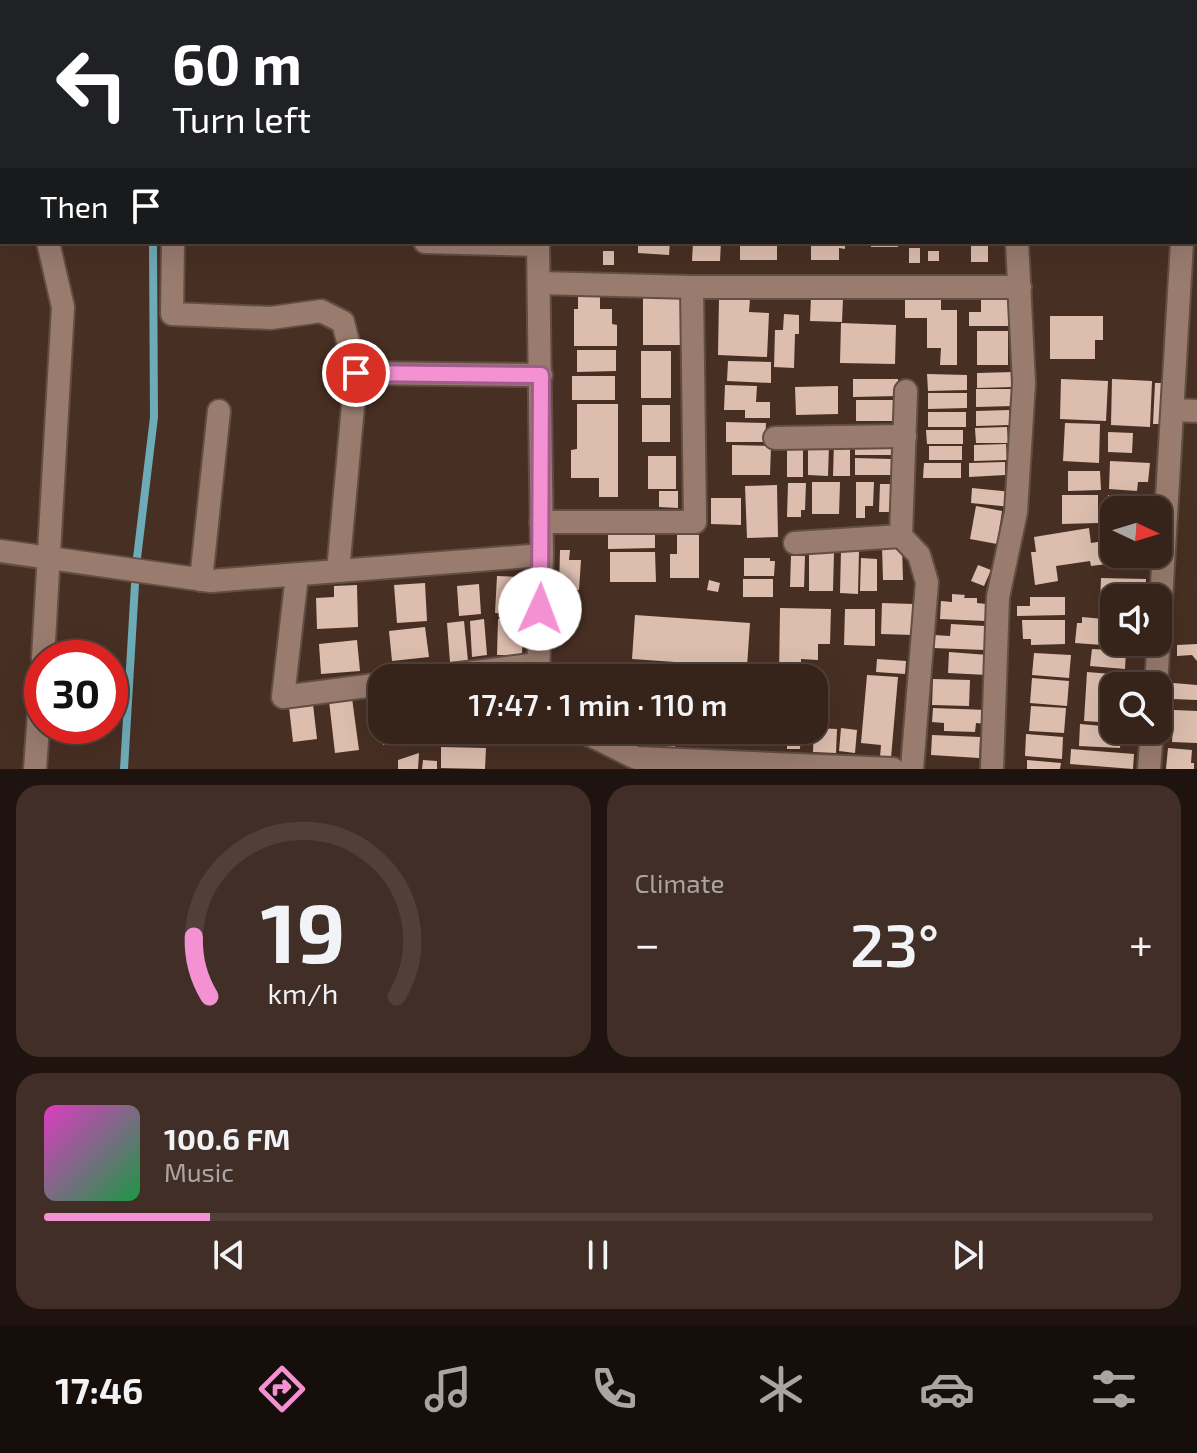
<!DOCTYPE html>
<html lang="en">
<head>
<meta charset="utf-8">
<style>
	body { margin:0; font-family:"Exo 2",sans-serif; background:#412f27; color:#f1f3f6; height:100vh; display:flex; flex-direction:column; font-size:30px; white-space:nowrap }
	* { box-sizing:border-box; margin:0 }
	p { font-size:26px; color:#aaa4a2 }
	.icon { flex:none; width:44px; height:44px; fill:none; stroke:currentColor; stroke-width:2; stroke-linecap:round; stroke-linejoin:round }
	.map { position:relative; height:769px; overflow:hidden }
	.sheet { display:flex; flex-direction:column; gap:16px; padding:16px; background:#1e130e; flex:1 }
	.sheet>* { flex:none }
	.banner { position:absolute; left:0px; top:0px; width:1198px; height:244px; box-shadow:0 8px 32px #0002,0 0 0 2px #504039; background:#202124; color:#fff; overflow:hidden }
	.needle { width:52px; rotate:94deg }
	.fabs { position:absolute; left:1100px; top:496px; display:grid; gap:16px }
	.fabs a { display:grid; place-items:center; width:72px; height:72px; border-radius:16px; background:#36231a; box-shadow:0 8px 32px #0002,0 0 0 2px #504039; font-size:40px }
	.speed { position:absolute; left:24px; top:640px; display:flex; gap:16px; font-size:40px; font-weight:700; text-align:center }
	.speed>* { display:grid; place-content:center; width:104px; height:104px; border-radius:50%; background:#36231a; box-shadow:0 8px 32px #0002,0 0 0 2px #504039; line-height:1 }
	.speed .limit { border:12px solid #d22; background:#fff; color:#111 }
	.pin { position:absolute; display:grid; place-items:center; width:68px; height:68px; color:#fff; margin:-34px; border:4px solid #fff; border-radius:50%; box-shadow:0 2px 8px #0007 }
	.me { position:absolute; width:88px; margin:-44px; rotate:2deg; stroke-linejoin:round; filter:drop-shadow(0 0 6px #0008) }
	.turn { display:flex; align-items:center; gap:28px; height:168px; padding:0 40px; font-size:36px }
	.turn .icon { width:104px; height:104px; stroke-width:2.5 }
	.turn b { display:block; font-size:56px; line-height:68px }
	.then { display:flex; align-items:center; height:76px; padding:0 40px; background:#0003; gap:16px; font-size:30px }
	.big { font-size:60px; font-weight:600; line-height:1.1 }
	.sheet .widget { flex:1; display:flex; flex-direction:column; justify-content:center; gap:12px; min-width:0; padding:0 28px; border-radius:24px; background:#412f27 }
	.sheet .dial { align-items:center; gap:0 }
	.dial svg { height:208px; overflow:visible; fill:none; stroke:#504039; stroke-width:7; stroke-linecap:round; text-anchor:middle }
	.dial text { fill:#f1f3f6; stroke:none }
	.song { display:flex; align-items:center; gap:24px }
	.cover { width:96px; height:96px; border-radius:12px; background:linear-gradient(135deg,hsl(310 70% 55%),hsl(140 70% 35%)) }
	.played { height:8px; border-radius:4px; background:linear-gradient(90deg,#f491d3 15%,#504039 15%) }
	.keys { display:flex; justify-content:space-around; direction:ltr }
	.heat { display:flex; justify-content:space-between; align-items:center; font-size:44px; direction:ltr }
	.sheet .tiles { flex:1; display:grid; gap:16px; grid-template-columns:1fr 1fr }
	.widget:last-child { grid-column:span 2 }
	.trip { position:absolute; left:368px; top:664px; width:460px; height:80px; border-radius:24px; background:#36231a; box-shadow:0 8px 32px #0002,0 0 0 2px #504039; font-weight:600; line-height:80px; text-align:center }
	.dock { display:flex; height:128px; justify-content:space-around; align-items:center; background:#160e0a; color:#aaa4a2 }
	.dock .icon { width:56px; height:56px }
	.dock .on { color:#f491d3 }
	.dock b { font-size:36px; color:#f1f3f6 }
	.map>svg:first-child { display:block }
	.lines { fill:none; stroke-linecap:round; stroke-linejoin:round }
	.stream { stroke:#6dabb7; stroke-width:8 }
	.building { fill:#ddbeae }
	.minor-casing { stroke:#634e43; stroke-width:26 }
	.tertiary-casing { stroke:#634e43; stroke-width:26 }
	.minor { stroke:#997c6e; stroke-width:22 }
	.tertiary { stroke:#997c6e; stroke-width:22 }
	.route-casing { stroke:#9f5e89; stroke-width:20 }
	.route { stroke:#f491d3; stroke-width:14 }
</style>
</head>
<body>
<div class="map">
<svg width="1197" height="769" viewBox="0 0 1197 769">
	<rect width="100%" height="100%" fill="#482f23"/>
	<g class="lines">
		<g class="stream">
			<path d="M137,558L154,417L153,242"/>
			<path d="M124,769L135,584"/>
		</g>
	</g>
	<g class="building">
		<path d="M638,242H670L669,255L638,253Z"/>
		<path d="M693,242H721L720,261H692Z"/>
		<rect x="740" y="242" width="37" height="18"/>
		<path d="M811,242H845V249L839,248V260H811Z"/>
		<rect x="871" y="242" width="27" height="5"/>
		<rect x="971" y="242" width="17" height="20"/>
		<rect x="909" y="248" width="11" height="15"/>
		<rect x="603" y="251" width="11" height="14"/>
		<rect x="928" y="251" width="11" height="10"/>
		<path d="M981,293H1008V326H969V312H981Z"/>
		<path d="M905,294H941V310H957V365H940L941,348H927V318H905Z"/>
		<path d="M578,297H600V309H612V324L617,325V346H574V309H578Z"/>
		<rect x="643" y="297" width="37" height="48"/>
		<path d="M811,297L843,298L842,322L810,321Z"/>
		<path d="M719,298L750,299L749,312L769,313L767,357L718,355Z"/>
		<path d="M784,314L799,315V334H795L794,368L774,367L775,330H783Z"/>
		<path d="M1050,316H1103V340H1095V359H1050Z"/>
		<path d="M841,323L896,325L895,364L840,363Z"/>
		<rect x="977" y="331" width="31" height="34"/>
		<path d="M577,350H616V371L577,372Z"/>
		<rect x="641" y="351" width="30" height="47"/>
		<path d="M728,361L771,362V383L727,381Z"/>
		<path d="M1014,372V387L977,388V373Z"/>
		<path d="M927,374L967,375V390L928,391Z"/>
		<rect x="572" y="376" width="43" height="24"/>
		<path d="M853,379H898V396L853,397Z"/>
		<path d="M1061,379L1108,381L1106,421L1060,419Z"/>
		<path d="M1112,379L1152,381L1150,427L1111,425Z"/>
		<path d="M1155,383H1170L1168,424H1153Z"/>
		<path d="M725,385L757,386L756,402H770V418H745V410H724Z"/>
		<path d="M838,386V414L796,415L795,387Z"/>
		<path d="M976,389H1012L1013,406L976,407Z"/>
		<path d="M928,393H967V408L928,409Z"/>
		<rect x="856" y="400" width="37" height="21"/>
		<path d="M577,404H618V497H599V478H571V450L577,449Z"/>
		<rect x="642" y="405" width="28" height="37"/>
		<path d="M1009,410L1010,425L976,426V411Z"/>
		<rect x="928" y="412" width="38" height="15"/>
		<path d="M726,422L766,423L765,442H726Z"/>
		<path d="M1065,423L1100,424L1099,463L1063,461Z"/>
		<path d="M1007,427L1008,443H976L975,428Z"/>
		<path d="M926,430H963V444H927Z"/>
		<path d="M1108,432L1133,433L1132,453L1108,452Z"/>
		<path d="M855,439L893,440L892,455H855Z"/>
		<rect x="787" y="442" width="16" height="35"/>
		<path d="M834,442H850V476H833Z"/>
		<path d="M808,443L829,444L828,476L808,475Z"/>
		<path d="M1006,444L1007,460L974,461V445Z"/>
		<path d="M732,445L771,446L770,475H732Z"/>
		<rect x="929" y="446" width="33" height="14"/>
		<rect x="648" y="456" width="28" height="33"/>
		<path d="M855,458L892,459V475H855Z"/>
		<path d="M1110,461L1150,463L1148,482H1138L1137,491L1109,489Z"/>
		<path d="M1005,462V475L969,477V463Z"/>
		<path d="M924,463H961V478H923Z"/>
		<path d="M1068,471H1100L1101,490L1068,491Z"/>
		<path d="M812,482H840L839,514H812Z"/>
		<path d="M856,482H874L873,506H865V518H856Z"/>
		<path d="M788,483H806L805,510H801V517H787Z"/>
		<path d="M880,484H894V512H879Z"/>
		<path d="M777,485L778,537L747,538L745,486Z"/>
		<path d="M972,488L1012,492L1011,507L971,503Z"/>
		<path d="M659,491H678V508L659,507Z"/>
		<path d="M1062,495H1098V523L1062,524Z"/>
		<path d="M1108,495L1156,499L1155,510H1114V521H1106Z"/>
		<path d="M711,498H741V525L711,524Z"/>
		<path d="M976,506L1002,511L997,544L970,539Z"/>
		<path d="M1111,526H1114V554H1150V557H1128V565L1110,564Z"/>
		<path d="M608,528H655V548L608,549Z"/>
		<path d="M1089,528L1091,543L1104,541L1107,564L1091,566L1090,561L1056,566L1058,581L1035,585L1031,552H1036L1034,537Z"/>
		<path d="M677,535H699V578H670V554H677Z"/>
		<path d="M882,546H902L903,580H883Z"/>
		<path d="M560,550H570L569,560H581L579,590L559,589Z"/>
		<path d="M841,550H859L858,594L840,593Z"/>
		<path d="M809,551L834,552L833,591H809Z"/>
		<path d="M610,552H655L656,582H610Z"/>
		<path d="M791,556H805L804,587H790Z"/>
		<path d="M744,558H770V561H775L774,576H744Z"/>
		<path d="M861,558L877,559V591H860Z"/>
		<path d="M978,565L991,570L984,586L971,581Z"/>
		<path d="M497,576L524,577L522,615L495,613Z"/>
		<path d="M1101,578L1146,579V598H1114V605L1100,604Z"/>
		<rect x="743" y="579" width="30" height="18"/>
		<path d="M709,580L720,583L718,592L707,590Z"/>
		<path d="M425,583L427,621L397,623L394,585Z"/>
		<path d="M479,584L481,614L459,616L457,586Z"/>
		<path d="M357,585L358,627L317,629L316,598L334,597V586Z"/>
		<path d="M952,594L965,595L964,598H977V603L986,604L985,621L940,619L941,601L952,602Z"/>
		<path d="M1030,597H1065V615L1017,616V606H1030Z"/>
		<path d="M882,603L914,604L913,635L881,634Z"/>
		<path d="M780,608L831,609L830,644H818V660L801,659V678H779Z"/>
		<path d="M845,609H875V646L844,645Z"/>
		<path d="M635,615L750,623L747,667L632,659Z"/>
		<path d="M1082,617L1104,619L1102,645L1075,643L1077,623H1082Z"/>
		<path d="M484,619L487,655L472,657L470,621Z"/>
		<path d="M498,619H523L522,655H497Z"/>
		<path d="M1022,620H1065V644L1031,645V639H1023Z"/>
		<path d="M1109,620H1114V642H1134V646L1107,644Z"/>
		<path d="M464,621L468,661L450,662L447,623Z"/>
		<path d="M951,624L985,626V650L933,648L934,635L950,636Z"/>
		<path d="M425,627L429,657L392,661L389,631Z"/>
		<path d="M357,640L360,671L321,674L319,644Z"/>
		<path d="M1197,644V661L1192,655L1177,656V645Z"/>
		<path d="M1092,649L1126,651L1125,669L1090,666Z"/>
		<path d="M949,652L988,655L987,675L948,673Z"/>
		<path d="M1034,653L1071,655L1069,678L1032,675Z"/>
		<path d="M877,659L906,661L905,674L876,672Z"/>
		<path d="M591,672L637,676V678H590Z"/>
		<path d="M1087,672L1124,675L1123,686H1114V723L1084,721Z"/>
		<path d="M659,674L687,676V678H659Z"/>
		<path d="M867,675L898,677L891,758L880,757L881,745L861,743Z"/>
		<path d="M1032,678L1069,681L1067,706L1030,703Z"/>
		<path d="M933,679L970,680L969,706L932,705Z"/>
		<path d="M1173,683L1197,685V700L1172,699Z"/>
		<path d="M814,687H825L824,721H814Z"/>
		<path d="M352,698L359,750L335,753L329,701Z"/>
		<path d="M313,704L317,739L293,742L289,707Z"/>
		<path d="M1031,706L1066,708L1064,733L1029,731Z"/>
		<path d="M933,708L987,710V724L976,723L975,732L944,731V723L932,722Z"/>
		<path d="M1174,710L1197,711V743L1172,742Z"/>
		<path d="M1080,724L1114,727V730H1122L1120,748L1079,746Z"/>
		<path d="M814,728L837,729L836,753L813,752Z"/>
		<path d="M841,728L857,730L855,753L839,751Z"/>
		<path d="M381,730H426L427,738L383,745Z"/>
		<path d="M613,730H632V736L613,734Z"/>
		<path d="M651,730L676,731L675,747L650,745Z"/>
		<path d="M701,730H723L722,742L701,740Z"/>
		<path d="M739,730H763L762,745L738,744Z"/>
		<path d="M787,733H801L800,749H787Z"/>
		<path d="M1026,734L1063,737L1062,759L1025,756Z"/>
		<path d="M932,735L980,737L979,758L931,755Z"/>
		<path d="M441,747L486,748L485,769L441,768Z"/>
		<path d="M1168,748L1192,750L1191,763H1194V769H1166Z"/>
		<path d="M1071,749L1134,754L1133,769L1070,764Z"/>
		<path d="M419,753L418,769H398V760Z"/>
		<path d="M423,760L437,761V769H422Z"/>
		<path d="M1027,760L1061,763L1060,769H1027Z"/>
	</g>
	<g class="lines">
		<defs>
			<g id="minor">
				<path d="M144,0V2"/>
				<path d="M91,2L95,0"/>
				<path d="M682,2V0"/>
				<path d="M815,2V0"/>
				<path d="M894,2V0"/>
				<path d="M1046,2V0"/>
				<path d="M0,44L2,43"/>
				<path d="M0,108L2,113"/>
				<path d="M1196,160H1197"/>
				<path d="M0,222H2"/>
				<path d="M173,242L172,314L271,318L321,311L343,322L356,373L541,375"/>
				<path d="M425,242L538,245"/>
				<path d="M539,283L692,287H1020"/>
				<path d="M906,391L901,536L919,555L927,582L912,769"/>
				<path d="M1173,410L1197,411"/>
				<path d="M775,438L905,436"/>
				<path d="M541,522H695L692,287"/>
				<path d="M795,543L901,536"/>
				<path d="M0,551L211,581L542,555"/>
				<path d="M338,571L356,373"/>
				<path d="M297,575L283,697L382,684"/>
				<path d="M201,580L219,411"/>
				<path d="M43,658L63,307L48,242"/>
				<path d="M427,678L538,664"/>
				<path d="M538,678L542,555L538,242"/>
				<path d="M580,730L636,758L893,769"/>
				<path d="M35,769L42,672"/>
				<path d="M992,769L998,597L1016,512L1024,383L1017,242"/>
			</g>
			<g id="tertiary">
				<path d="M1196,10L1197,0"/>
				<path d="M1156,686L1182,242"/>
				<path d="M1149,769L1152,730"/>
			</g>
		</defs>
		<use href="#minor" class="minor-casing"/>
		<use href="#tertiary" class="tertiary-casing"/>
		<use href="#minor" class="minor"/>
		<use href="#tertiary" class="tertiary"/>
	</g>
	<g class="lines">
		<defs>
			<path id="route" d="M356,373L541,375L540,609"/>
		</defs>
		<use href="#route" class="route-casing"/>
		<use href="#route" class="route"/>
	</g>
</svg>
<div class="fabs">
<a><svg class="needle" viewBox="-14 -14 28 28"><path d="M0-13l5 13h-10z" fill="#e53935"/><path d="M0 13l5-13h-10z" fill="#aaa4a2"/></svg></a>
<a><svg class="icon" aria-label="sound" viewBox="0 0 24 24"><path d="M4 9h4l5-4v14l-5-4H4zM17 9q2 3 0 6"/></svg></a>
<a><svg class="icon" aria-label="search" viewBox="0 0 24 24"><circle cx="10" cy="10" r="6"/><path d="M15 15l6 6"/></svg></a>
</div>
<div class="speed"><div class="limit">30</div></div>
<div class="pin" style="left:356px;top:373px;background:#d93025"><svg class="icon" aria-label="arrive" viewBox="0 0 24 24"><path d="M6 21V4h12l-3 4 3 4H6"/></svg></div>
<svg class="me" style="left:540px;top:609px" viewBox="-20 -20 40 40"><circle r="19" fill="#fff"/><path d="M0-13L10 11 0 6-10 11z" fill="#f491d3"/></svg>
<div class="trip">17:47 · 1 min · 110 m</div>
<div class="banner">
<div class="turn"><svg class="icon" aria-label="left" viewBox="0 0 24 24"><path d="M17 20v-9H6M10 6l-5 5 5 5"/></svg><div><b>60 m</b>Turn left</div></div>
<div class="then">Then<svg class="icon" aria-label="arrive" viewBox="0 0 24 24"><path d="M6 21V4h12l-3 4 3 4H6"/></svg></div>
</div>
</div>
<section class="sheet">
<div class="tiles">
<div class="widget dial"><svg viewBox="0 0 100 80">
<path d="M14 69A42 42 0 1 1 86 69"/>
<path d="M14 69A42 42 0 0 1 8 46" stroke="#f491d3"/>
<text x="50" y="56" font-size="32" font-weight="700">19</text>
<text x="50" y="72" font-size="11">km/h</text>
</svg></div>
<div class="widget"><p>Climate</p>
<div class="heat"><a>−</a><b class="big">23°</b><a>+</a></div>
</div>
<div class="widget">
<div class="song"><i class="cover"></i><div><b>100.6 FM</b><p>Music</p></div></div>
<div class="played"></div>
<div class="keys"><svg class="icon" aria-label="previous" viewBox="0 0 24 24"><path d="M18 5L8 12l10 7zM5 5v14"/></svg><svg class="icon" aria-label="pause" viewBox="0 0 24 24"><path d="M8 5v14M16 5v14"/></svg><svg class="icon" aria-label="next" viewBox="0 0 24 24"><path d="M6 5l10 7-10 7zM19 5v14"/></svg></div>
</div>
</div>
</section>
<nav class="dock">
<b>17:46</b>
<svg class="icon on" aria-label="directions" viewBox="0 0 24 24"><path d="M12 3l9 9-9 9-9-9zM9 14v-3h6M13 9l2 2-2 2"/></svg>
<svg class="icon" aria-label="music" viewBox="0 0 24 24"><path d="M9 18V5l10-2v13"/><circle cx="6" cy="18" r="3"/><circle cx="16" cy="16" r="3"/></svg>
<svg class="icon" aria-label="phone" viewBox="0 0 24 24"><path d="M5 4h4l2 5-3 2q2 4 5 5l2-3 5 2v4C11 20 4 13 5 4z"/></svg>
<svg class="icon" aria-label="climate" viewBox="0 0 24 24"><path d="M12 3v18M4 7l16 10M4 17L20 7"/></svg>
<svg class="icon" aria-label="car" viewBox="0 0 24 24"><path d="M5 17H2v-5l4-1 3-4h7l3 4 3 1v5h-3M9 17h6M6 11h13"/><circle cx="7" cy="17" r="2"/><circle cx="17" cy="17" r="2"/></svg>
<svg class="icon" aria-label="filters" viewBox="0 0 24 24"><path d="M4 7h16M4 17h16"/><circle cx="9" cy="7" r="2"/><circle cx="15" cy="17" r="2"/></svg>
</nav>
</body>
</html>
